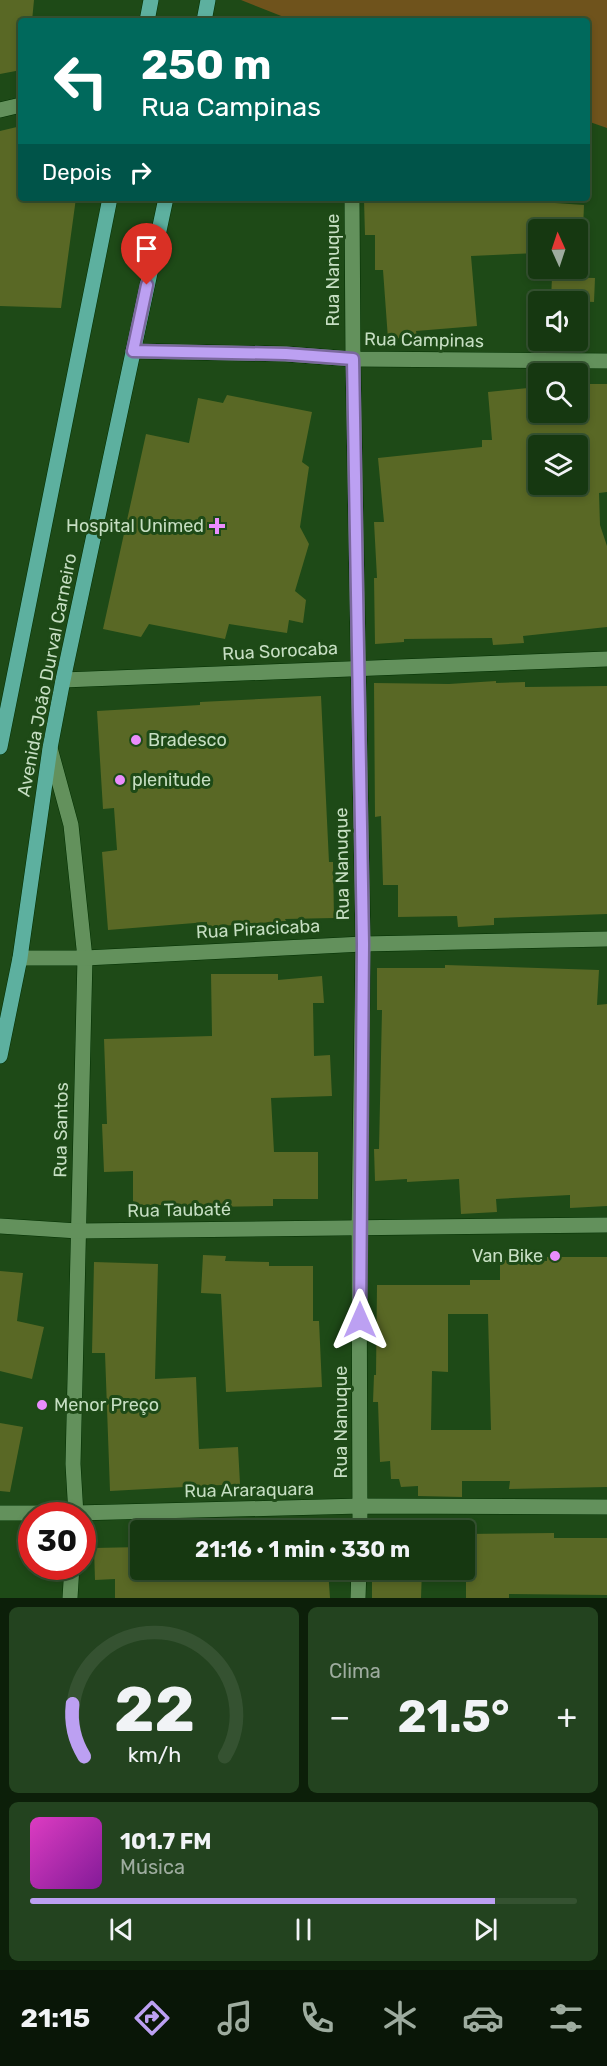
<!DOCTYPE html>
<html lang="pt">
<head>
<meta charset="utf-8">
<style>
	body { margin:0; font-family:Rubik,sans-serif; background:#23431f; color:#f1f3f6; height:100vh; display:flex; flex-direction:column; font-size:22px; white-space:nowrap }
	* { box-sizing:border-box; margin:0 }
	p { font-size:20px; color:#9eac9f }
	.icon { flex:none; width:33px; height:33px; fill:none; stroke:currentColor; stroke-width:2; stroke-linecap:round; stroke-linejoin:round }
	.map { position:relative; height:1598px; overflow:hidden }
	.details { display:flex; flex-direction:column; gap:9px; padding:9px; background:#0c1f09; flex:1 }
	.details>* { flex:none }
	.top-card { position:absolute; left:18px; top:18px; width:572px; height:183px; border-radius:6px; box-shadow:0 3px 9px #0003,0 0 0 2px #355231; background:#00695c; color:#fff; overflow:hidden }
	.needle { width:39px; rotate:357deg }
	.tools { position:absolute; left:528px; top:219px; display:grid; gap:12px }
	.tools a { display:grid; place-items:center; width:60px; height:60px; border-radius:6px; background:#163811; box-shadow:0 3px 9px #0003,0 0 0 2px #355231; font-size:30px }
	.speed { position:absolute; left:18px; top:1502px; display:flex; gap:12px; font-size:30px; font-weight:700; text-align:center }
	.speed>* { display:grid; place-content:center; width:78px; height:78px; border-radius:50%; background:#163811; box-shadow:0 3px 9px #0003,0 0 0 2px #355231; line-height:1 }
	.speed .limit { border:9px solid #d22; background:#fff; color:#111 }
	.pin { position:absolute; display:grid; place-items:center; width:51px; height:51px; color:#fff; margin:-62px -26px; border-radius:50% 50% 50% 0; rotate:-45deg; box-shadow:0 0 6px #0007 }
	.pin .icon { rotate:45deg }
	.me { position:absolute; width:66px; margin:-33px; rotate:0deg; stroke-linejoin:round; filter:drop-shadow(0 0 4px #0008) }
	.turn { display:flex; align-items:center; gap:21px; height:126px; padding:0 24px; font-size:27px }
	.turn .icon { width:78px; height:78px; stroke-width:2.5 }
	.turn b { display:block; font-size:42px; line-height:51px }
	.then { display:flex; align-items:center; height:57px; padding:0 24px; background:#0003; gap:12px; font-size:22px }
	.big { font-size:45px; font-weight:700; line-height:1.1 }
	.details .tile { flex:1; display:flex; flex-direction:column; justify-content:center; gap:9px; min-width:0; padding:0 21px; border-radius:9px; background:#23431f }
	.details .dial { align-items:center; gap:0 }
	.dial svg { height:156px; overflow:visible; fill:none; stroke:#355231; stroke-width:7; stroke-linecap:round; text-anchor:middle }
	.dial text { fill:#f1f3f6; stroke:none }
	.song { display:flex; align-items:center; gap:18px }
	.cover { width:72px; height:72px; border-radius:9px; background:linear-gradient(135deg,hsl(310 70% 55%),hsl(290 70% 35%)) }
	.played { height:6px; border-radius:3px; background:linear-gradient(90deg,#bca0f2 85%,#355231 85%) }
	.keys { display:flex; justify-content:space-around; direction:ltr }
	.heat { display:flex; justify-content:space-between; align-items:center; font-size:33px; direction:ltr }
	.details .tiles { flex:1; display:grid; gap:9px; grid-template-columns:1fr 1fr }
	.tile:last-child { grid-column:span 2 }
	.trip { position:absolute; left:130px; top:1520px; width:345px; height:60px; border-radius:6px; background:#163811; box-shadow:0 3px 9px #0003,0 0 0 2px #355231; font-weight:700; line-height:60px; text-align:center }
	.menu { display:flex; height:96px; justify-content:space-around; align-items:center; background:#091607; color:#9eac9f }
	.menu .icon { width:42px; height:42px }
	.menu .active { color:#bca0f2 }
	.menu b { font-size:27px; color:#f1f3f6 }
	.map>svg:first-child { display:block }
	.green { fill:#6f531c }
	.building { fill:#596825; fill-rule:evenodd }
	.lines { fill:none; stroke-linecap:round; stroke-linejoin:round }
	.minor-casing { stroke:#012f00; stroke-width:16 }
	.major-casing { stroke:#012f00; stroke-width:16 }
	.minor { stroke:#63915c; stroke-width:15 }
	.major { stroke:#5db09f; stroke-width:15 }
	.route-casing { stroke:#7a689d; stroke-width:15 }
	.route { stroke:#bca0f2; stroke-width:10 }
	.poi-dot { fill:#ea8dfd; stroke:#1e4a17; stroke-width:2 }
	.labels { text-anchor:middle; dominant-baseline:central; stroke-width:6; stroke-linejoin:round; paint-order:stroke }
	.street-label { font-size:18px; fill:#c6dec2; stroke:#1e4a17 }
	.poi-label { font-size:18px; fill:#c6dec2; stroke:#1e4a17; text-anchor:start }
</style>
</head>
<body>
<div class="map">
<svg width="607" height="1598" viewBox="0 0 607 1598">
	<rect width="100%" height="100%" fill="#1e4a17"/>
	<path class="green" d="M241,0H607V128L587,121L586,21H294Z"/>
	<g class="building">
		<path d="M0,0H34L32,21H21V70L0,74Z"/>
		<path d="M21,126V198H76L61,308L0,306V131Z"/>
		<path d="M485,198L584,205L583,230H538V253L471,256L477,326L416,331L417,337L388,339L383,270H375V235H365L364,200H485Z"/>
		<path d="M552,277L595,278L594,302L551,300Z"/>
		<path d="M578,384H607V492L599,493L600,525L607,546V627L523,636L524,643L493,645L492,638L404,639V642L375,644L374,578H377L374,522H384L378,458L482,447V440H492L488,392L538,387V412H578ZM538,446H578V484H538Z"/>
		<path d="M227,395L312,412L302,462L309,467L300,527L309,544L295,591L306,600L303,623L289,620L287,633L229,624L225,639L149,624L141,637L103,629L146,434L189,443L198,398L223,403Z"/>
		<path d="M496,681V683L525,682V687L607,686V914L494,918V925L458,927L457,916L398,917V885H383L381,816L375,817L374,683L449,684Z"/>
		<path d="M321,696L329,862H333L334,918L285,919L286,921L207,927V922L108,930L102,852L117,850L114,808L103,809L97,711L200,705V702Z"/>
		<path d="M445,965L599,970L597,1005L607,1004V1206L570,1208V1195L496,1199L497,1212L461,1214L459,1179L407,1182V1179L375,1181L374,1149H379L382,1010H377V968H445Z"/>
		<path d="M211,974H278V980L322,976L324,1003H313L314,1056L330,1055L332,1096L271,1098L274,1152H318V1199H273V1206L209,1207V1205H133V1171L104,1172L102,1124H107L104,1039L212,1036Z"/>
		<path d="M203,1255L226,1256L225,1261L269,1262V1266H313V1321H319L322,1387L226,1392L221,1294L201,1293Z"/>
		<path d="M547,1257H607V1487L509,1489L510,1481H462V1497L418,1496V1486L401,1487L399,1479H391L390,1461L380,1462L378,1402H373L374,1375H376L377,1285H470V1280H500V1260L547,1261ZM448,1314H488L491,1430H431L432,1371L448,1372Z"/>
		<path d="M94,1262L158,1264L155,1379L196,1377L199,1449L238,1447L240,1484L110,1491L105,1353H92Z"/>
		<path d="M0,1271L23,1273L17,1321L44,1327L32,1379L0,1371Z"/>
		<path d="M0,1423L23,1427L10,1492L0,1491Z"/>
		<path d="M554,1533V1538H607V1595L509,1594V1598H466V1534Z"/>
		<path d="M141,1547V1569H328L330,1598H115V1579L95,1580L94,1548Z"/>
		<path d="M372,1569H422L421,1598H372Z"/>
	</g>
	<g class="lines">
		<defs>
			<g id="minor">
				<path d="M0,110L21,105"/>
				<path d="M352,198L353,359L363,944L359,1227L360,1530"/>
				<path d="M133,351L286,354L353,359L607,361"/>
				<path d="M63,680L607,659"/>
				<path d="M50,748L71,825L85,958L73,1464L76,1515"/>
				<path d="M20,958H85L363,944L607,939"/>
				<path d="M0,1226L78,1231L607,1225"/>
				<path d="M0,1513H76L361,1506L607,1507"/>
				<path d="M70,1598L72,1566"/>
				<path d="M358,1598L359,1569"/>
			</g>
			<g id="major">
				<path d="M147,21L151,0"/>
				<path d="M204,21L208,0"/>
				<path d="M0,747L110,198"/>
				<path d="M0,1056L20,958L50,748L63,680L166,198"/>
			</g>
		</defs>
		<use href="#minor" class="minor-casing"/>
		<use href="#major" class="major-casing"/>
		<use href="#minor" class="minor"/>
		<use href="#major" class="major"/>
	</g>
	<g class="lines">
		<defs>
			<path id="route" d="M147,285L133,351L286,354L353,359L363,944L360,1320"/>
		</defs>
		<use href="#route" class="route-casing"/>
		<use href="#route" class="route"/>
	</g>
	<g class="poi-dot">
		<path d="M214 517h6v6h6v6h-6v6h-6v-6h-6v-6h6z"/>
		<circle cx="136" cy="740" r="6"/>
		<circle cx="120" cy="780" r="6"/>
		<circle cx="555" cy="1256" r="6"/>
		<circle cx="42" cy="1405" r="6"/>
	</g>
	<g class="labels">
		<g class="street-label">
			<text transform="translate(333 270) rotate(-90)">Rua Nanuque</text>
			<text transform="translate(424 340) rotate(1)">Rua Campinas</text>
			<text transform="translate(280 651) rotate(-3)">Rua Sorocaba</text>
			<text transform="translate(47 675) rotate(-79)">Avenida João Durval Carneiro</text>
			<text transform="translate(342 864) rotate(-91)">Rua Nanuque</text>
			<text transform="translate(258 929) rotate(-3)">Rua Piracicaba</text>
			<text transform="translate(61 1130) rotate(-89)">Rua Santos</text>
			<text transform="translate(179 1210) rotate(-1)">Rua Taubaté</text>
			<text transform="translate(341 1422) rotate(-90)">Rua Nanuque</text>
			<text transform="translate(249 1490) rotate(-1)">Rua Araraquara</text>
		</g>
		<g class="poi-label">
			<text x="204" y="526" text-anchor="end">Hospital Unimed</text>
			<text x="148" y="740">Bradesco</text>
			<text x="132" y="780">plenitude</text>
			<text x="543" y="1256" text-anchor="end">Van Bike</text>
			<text x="54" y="1405">Menor Preço</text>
		</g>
	</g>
</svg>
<div class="tools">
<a><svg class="needle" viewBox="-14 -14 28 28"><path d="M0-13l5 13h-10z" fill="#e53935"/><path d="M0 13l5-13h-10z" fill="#9eac9f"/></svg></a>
<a><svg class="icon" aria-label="sound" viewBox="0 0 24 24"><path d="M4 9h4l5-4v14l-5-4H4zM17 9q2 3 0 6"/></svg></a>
<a><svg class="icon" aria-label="search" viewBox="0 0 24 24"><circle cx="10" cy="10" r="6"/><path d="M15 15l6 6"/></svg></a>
<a><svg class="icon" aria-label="layers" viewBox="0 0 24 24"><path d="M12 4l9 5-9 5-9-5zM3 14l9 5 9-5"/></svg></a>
</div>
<div class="speed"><div class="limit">30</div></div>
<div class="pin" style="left:147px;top:285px;background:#d93025"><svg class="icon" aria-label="arrive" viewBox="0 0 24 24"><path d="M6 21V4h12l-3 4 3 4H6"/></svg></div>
<svg class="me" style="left:360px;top:1320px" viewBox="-20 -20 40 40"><path d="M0-17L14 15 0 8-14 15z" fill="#bca0f2" stroke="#fff" stroke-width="4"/></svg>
<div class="trip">21:16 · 1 min · 330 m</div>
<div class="top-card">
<div class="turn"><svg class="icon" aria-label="left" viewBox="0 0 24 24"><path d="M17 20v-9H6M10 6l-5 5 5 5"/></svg><div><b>250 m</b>Rua Campinas</div></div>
<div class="then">Depois<svg class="icon" aria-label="right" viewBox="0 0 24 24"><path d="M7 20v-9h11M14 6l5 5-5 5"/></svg></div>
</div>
</div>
<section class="details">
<div class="tiles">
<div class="tile dial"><svg viewBox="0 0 100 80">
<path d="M14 69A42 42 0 1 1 86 69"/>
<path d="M14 69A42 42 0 0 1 8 42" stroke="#bca0f2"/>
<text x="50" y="56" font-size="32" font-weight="700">22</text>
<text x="50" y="72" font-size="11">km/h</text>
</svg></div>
<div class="tile"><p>Clima</p>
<div class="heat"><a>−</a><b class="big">21.5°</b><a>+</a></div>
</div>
<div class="tile">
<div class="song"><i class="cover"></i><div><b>101.7 FM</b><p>Música</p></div></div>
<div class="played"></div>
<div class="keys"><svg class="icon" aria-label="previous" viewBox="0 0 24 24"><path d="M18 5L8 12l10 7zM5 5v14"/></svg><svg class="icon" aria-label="pause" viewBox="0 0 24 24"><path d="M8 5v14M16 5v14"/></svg><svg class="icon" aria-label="next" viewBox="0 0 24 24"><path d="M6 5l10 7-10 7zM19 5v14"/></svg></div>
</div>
</div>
</section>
<nav class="menu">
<b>21:15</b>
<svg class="icon active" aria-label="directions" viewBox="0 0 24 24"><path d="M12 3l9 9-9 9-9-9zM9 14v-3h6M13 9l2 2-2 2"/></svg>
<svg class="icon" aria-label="music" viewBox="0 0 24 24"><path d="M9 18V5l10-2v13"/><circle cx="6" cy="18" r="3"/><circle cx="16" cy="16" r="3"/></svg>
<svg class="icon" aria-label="phone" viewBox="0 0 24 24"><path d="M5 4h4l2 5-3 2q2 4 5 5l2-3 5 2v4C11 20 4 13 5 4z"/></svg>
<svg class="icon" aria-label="climate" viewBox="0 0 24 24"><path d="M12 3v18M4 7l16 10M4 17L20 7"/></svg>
<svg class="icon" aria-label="car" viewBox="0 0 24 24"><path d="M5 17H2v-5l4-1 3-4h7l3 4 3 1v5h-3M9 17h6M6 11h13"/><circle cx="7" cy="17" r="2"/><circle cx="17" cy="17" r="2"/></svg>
<svg class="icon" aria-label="filters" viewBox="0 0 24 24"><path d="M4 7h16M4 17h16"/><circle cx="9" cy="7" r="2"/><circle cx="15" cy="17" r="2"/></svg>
</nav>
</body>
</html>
